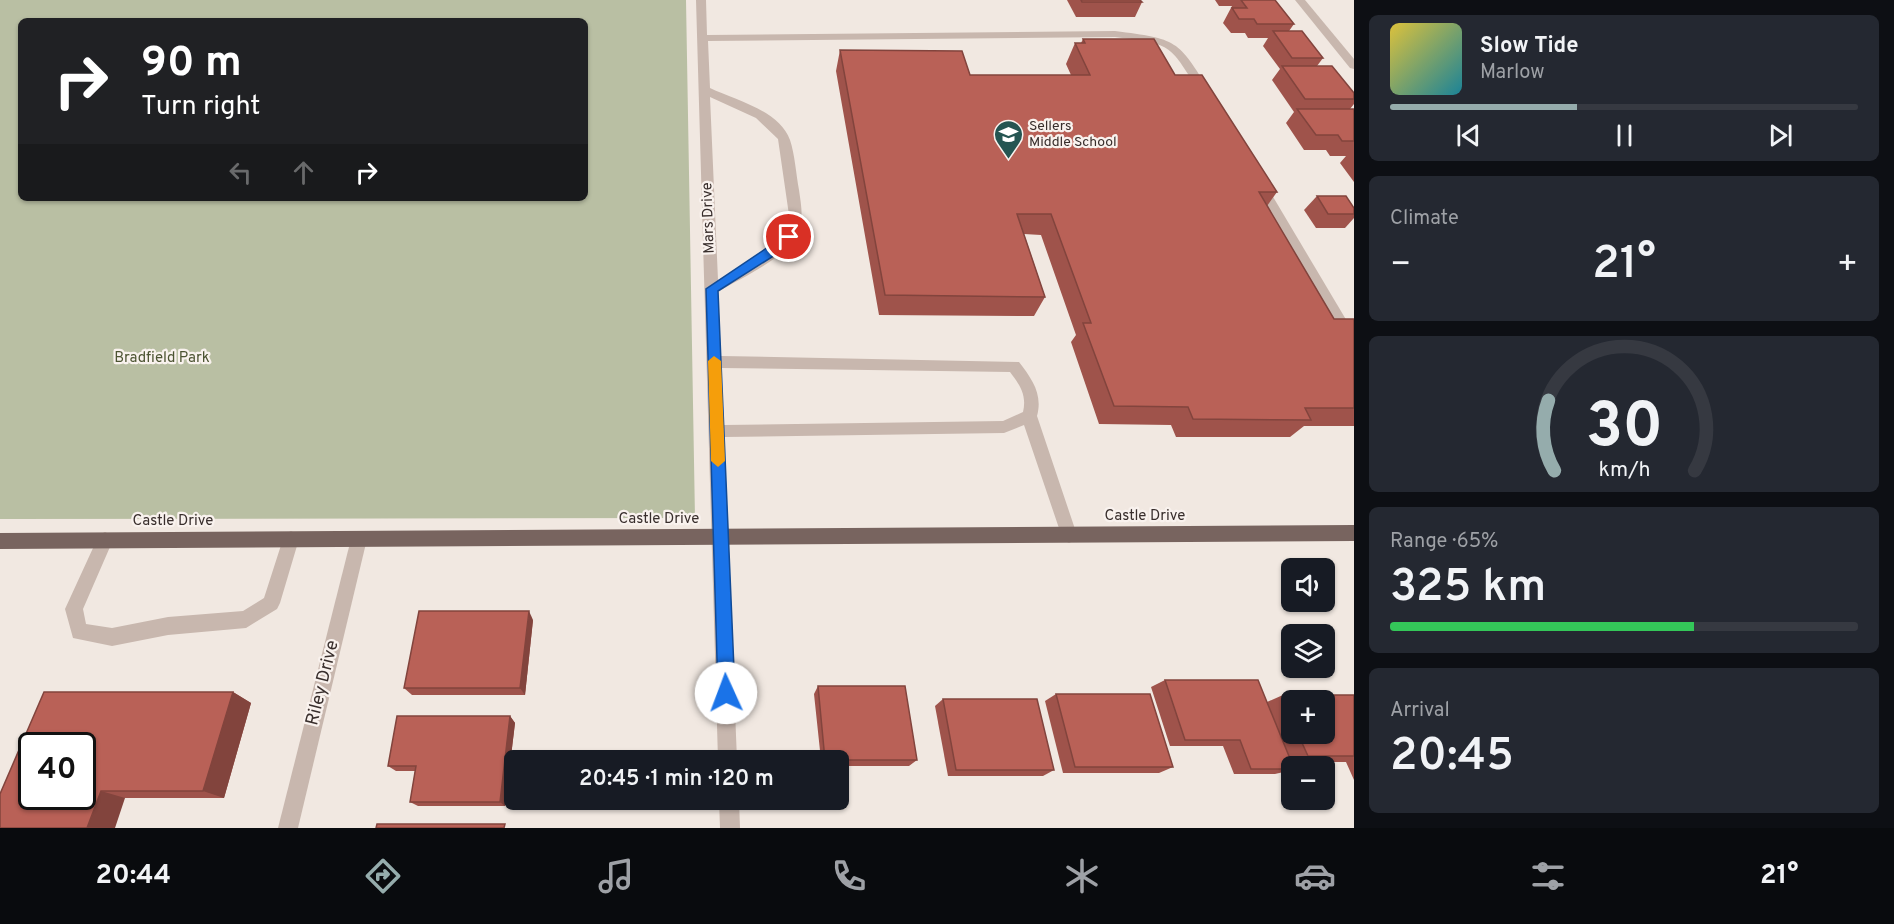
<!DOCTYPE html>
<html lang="en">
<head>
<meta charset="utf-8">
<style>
	body { margin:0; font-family:Overpass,sans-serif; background:#242831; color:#f1f3f6; height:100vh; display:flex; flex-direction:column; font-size:22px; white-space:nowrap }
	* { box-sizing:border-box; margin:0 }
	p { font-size:20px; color:#9ea1a6 }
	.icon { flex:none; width:33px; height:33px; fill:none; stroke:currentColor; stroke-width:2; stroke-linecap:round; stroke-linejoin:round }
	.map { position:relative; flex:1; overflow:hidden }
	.side { display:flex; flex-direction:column; gap:15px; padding:15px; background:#0d0f14; width:540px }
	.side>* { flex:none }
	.banner { position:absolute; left:18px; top:18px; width:570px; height:183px; border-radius:9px; box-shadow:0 2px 4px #0004; background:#202124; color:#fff; overflow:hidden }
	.tools { position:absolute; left:1281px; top:558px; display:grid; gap:12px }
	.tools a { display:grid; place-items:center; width:54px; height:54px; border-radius:9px; background:#171b24; box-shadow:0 2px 4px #0004; font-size:30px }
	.speed { position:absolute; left:18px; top:732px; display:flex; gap:12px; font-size:30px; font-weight:700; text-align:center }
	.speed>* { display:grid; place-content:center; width:78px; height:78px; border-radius:50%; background:#171b24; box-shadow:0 2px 4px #0004; line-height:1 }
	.speed .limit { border:3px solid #111; border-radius:9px; background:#fff; color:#111 }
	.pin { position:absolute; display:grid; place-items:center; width:51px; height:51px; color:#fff; margin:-26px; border:3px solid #fff; border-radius:50%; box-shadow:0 2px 6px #0007 }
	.me { position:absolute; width:66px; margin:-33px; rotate:358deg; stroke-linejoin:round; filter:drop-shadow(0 0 4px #0008) }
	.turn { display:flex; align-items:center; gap:21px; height:126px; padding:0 24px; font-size:27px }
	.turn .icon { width:78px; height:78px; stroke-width:2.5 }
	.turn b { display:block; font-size:42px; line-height:51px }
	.lanes { display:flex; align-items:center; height:57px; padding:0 24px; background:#0003; justify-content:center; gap:30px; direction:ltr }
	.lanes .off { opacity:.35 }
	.big { font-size:45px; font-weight:600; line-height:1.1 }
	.side .tile { flex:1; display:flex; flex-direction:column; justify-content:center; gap:9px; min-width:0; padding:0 21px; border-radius:9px; background:#242831 }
	.side .dial { align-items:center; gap:0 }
	.dial svg { height:156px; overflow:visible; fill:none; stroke:#363941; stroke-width:7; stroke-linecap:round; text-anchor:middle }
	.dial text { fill:#f1f3f6; stroke:none }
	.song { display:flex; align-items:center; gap:18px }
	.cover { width:72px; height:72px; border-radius:9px; background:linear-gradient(135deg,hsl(50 70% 55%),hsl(190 70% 35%)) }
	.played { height:6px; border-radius:3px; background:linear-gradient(90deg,#95acac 40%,#363941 40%) }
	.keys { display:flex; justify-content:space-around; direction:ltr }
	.heat { display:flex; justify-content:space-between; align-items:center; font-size:33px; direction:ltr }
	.charge { height:9px; border-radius:4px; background:linear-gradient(90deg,#34c759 65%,#363941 0) }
	.trip { position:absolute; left:504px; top:750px; width:345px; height:60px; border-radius:9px; background:#171b24; box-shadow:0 2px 4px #0004; font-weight:600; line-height:60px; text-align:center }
	.tab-bar { display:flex; height:96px; justify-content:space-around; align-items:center; background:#090b0e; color:#9ea1a6 }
	.tab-bar .icon { width:42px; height:42px }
	.tab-bar .selected { color:#95acac }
	.tab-bar b { font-size:27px; color:#f1f3f6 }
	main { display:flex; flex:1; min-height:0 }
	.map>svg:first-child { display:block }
	.green { fill:#b9bfa3; fill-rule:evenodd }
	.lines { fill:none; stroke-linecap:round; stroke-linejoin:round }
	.minor { fill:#c8b7ae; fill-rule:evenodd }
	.major { fill:#78645f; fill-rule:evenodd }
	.wall { fill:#9f534b; fill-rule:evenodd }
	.shaded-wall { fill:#82443d }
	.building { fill:#b96157; stroke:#82443d; stroke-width:1.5; fill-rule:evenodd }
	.route { fill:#1a73e8; stroke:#114b97; stroke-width:1.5 }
	.slow { fill:#f59e0b }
	.labels { text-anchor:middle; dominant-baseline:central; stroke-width:4.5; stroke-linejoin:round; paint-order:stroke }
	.far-poi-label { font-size:14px; fill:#382e2c; stroke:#f9f2ee; text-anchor:start }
	.street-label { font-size:15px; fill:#382e2c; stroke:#f9f2ee }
	.park-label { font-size:15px; fill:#4c5432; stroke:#f9f2ee }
	.near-street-label { font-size:18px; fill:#382e2c; stroke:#f9f2ee }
</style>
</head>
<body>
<main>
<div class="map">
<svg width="1354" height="828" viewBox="0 0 1354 828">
	<rect width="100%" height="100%" fill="#f1e8e1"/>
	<path class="green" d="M0,0H686L695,518L0,519ZM21,21H585V198H21Z"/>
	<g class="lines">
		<g class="minor">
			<path d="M696,0H706L707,35L1115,31C1177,39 1178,39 1210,92L1201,94C1169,45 1175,44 1115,37L708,41L710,88C735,100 779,110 790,140C795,155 796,174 799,190C801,205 805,222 796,235C780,262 744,276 718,292L721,356L1019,362C1032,379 1043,394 1037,416L1077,535L1075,540L1069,543L1063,540L1024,425L1004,433L724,437L737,760H718ZM710,97L756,118L778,139L789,215L786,231L779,239L756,258L718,280ZM721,368L1010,372C1020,385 1027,395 1023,412L1003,421L724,425Z"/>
			<path d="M1295,0H1305L1354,59V69L1350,68Z"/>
			<path d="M1260,181L1266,185L1354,333V351L1349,349L1254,185Z"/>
			<path d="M291,531L297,534L299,539L280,603L277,609L246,628L168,635L112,646L73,638L65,609L99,535L105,532L111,535L113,540L83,609L86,624L112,628L168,617L243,611L264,598L283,539L285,534Z"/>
			<path d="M359,531L365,534L367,539L298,828H278L351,539L353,534Z"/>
			<path d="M719,800H739L740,828H720Z"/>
		</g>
		<path class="major" d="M1354,525V541L0,549V533Z"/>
	</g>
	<g class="wall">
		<path d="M1067,0H1140L1142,2L1135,17H1076Z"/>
		<path d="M1215,0H1275L1294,24L1289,31L1323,58L1317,66L1354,93V104L1350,109H1354V182L1340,163L1346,156H1330L1326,150H1304L1286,123L1294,112L1272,80L1280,69L1263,46L1268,38H1248L1245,33H1231L1223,23L1232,6H1219Z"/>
		<path d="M1083,39L1175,75L1277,192L1267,206L1334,319H1354V426H1304L1290,437H1176L1171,425L1099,424L1071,342L1076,335L1041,235L1024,234L1045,297L1034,316L879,315L836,71L840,50L970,75H1071L1066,64L1075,43H1081Z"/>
		<path d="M1317,196L1354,208V218L1345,228H1316L1304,210Z"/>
		<path d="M533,620L525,695H412L404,688Z"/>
		<path d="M1165,680L1267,702L1283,695H1354V780L1346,762H1291L1292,770L1275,774H1234L1223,746H1170L1151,687ZM1292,700L1324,734H1292Z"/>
		<path d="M818,686L917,760L909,766H838V760H821L814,694Z"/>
		<path d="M233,692L251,703L224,798H125L0,828Z"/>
		<path d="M1056,694L1173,767L1159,773H1063L1045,701Z"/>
		<path d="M943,699L1054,770L1043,776H948L935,706Z"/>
		<path d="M510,716L515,723L505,806H418L410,802L415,771H396L388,766Z"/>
	</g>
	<g class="shaded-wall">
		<path d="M529,611L533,620L525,695L520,688Z"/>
		<path d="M233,692L251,703L224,798L203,791Z"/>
		<path d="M510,716L515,723L505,806L500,802Z"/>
		<path d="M101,791L125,798L115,828H87Z"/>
	</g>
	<g class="building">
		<path d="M1081,0H1140L1142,2H1082Z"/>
		<path d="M1241,0H1275L1294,24H1257L1254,19H1239L1232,8H1247Z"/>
		<path d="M1273,31H1302L1323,58H1292Z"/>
		<path d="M1083,39H1154L1175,75H1202L1277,192H1259L1334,319H1354V408H1305L1311,420L1193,419L1188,407L1114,406L1083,323H1091L1051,214H1017L1045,297L885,295L840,50L962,51L970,75H1090L1075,43H1085Z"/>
		<path d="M1282,66H1332L1354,93V99H1305Z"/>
		<path d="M1297,109H1354V141H1342L1338,135H1316Z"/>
		<path d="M1317,196H1346L1354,208V214H1328Z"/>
		<path d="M419,611H529L520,688H404Z"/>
		<path d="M1165,680H1258L1293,766H1292V769H1251L1240,740H1185Z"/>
		<path d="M818,686H905L917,760H825Z"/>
		<path d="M44,692H233L203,791H101L87,828H0V794ZM32,746H82V796H32Z"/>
		<path d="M1056,694H1150L1173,767H1075Z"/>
		<path d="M1283,695H1354V756H1308L1298,734H1324V700H1292V717Z"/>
		<path d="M943,699H1037L1054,770H956Z"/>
		<path d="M397,716H510L500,802H410L416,766H388Z"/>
		<path d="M377,824H505L504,828H376Z"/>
	</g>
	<path class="route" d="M789,233L795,237L783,250L718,291L735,693L732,699L726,701L720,699L718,693L706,289Z"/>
	<path class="slow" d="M714,356L721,361L725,461L718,467L711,461L708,361Z"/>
	<defs>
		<symbol id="school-pin" viewBox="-11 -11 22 30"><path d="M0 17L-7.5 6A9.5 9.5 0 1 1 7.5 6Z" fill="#255552" stroke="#f9f2ee"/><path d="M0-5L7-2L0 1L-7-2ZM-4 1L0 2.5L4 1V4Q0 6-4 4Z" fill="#fff"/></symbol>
	</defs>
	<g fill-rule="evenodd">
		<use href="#school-pin" x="992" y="118" width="33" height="45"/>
	</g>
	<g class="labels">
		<g class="far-poi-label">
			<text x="1029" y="126">Sellers<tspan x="1029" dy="16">Middle School</tspan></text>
		</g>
		<g class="street-label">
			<text transform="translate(709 218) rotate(-92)">Mars Drive</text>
			<text x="1145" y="516">Castle Drive</text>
			<text x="659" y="519">Castle Drive</text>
			<text x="173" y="521">Castle Drive</text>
		</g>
		<g class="park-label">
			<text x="162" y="358">Bradfield Park</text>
		</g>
		<g class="near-street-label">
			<text transform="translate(323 683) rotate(-76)">Riley Drive</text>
		</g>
	</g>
</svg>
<div class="tools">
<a><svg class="icon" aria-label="sound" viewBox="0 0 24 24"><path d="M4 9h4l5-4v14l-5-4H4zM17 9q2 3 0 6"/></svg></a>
<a><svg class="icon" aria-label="layers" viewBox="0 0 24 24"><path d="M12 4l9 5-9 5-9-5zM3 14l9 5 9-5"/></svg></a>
<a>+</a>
<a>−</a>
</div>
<div class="speed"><div class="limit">40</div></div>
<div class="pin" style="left:789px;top:237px;background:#d93025"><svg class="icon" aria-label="arrive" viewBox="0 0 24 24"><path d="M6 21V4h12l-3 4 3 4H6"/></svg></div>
<svg class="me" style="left:726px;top:693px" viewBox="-20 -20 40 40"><circle r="19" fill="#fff"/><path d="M0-13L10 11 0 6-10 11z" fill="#1a73e8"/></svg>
<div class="trip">20:45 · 1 min · 120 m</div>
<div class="banner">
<div class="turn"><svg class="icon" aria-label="right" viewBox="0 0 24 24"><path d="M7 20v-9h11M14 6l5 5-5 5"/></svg><div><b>90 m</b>Turn right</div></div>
<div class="lanes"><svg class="icon off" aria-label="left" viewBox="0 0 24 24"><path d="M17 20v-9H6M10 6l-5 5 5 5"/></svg><svg class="icon off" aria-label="ahead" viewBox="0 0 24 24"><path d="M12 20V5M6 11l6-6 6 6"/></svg><svg class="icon" aria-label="right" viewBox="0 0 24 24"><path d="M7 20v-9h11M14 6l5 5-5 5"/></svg></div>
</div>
</div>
<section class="side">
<div class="tile">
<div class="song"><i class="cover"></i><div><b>Slow Tide</b><p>Marlow</p></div></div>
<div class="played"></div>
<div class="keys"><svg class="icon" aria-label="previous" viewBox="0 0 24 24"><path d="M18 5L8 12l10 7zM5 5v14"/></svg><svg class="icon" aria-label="pause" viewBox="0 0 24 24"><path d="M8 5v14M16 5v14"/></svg><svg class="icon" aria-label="next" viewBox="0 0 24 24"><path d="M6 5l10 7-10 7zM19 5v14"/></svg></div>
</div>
<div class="tile"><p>Climate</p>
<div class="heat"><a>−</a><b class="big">21°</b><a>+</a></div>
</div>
<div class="tile dial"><svg viewBox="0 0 100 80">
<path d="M14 69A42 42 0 1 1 86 69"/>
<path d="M14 69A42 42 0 0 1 11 33" stroke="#95acac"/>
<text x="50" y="56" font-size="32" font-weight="700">30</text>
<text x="50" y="72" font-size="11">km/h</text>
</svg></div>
<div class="tile"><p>Range · 65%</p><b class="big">325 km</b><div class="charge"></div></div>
<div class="tile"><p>Arrival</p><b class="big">20:45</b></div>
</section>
</main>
<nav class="tab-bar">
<b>20:44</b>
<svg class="icon selected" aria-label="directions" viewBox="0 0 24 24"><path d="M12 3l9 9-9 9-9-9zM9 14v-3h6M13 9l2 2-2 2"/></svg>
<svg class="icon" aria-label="music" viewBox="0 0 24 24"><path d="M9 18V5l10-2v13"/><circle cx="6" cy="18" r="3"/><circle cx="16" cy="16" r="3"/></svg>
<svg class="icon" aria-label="phone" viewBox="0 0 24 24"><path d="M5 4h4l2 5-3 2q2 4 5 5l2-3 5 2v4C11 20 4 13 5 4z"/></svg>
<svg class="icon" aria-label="climate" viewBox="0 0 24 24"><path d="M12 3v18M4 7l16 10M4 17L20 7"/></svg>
<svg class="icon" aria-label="car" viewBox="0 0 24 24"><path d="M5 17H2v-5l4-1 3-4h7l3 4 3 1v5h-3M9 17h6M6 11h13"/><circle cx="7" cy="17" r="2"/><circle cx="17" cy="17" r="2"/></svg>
<svg class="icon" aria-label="filters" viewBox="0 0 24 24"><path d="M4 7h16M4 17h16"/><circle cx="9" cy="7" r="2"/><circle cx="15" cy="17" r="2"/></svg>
<b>21°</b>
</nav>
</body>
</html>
